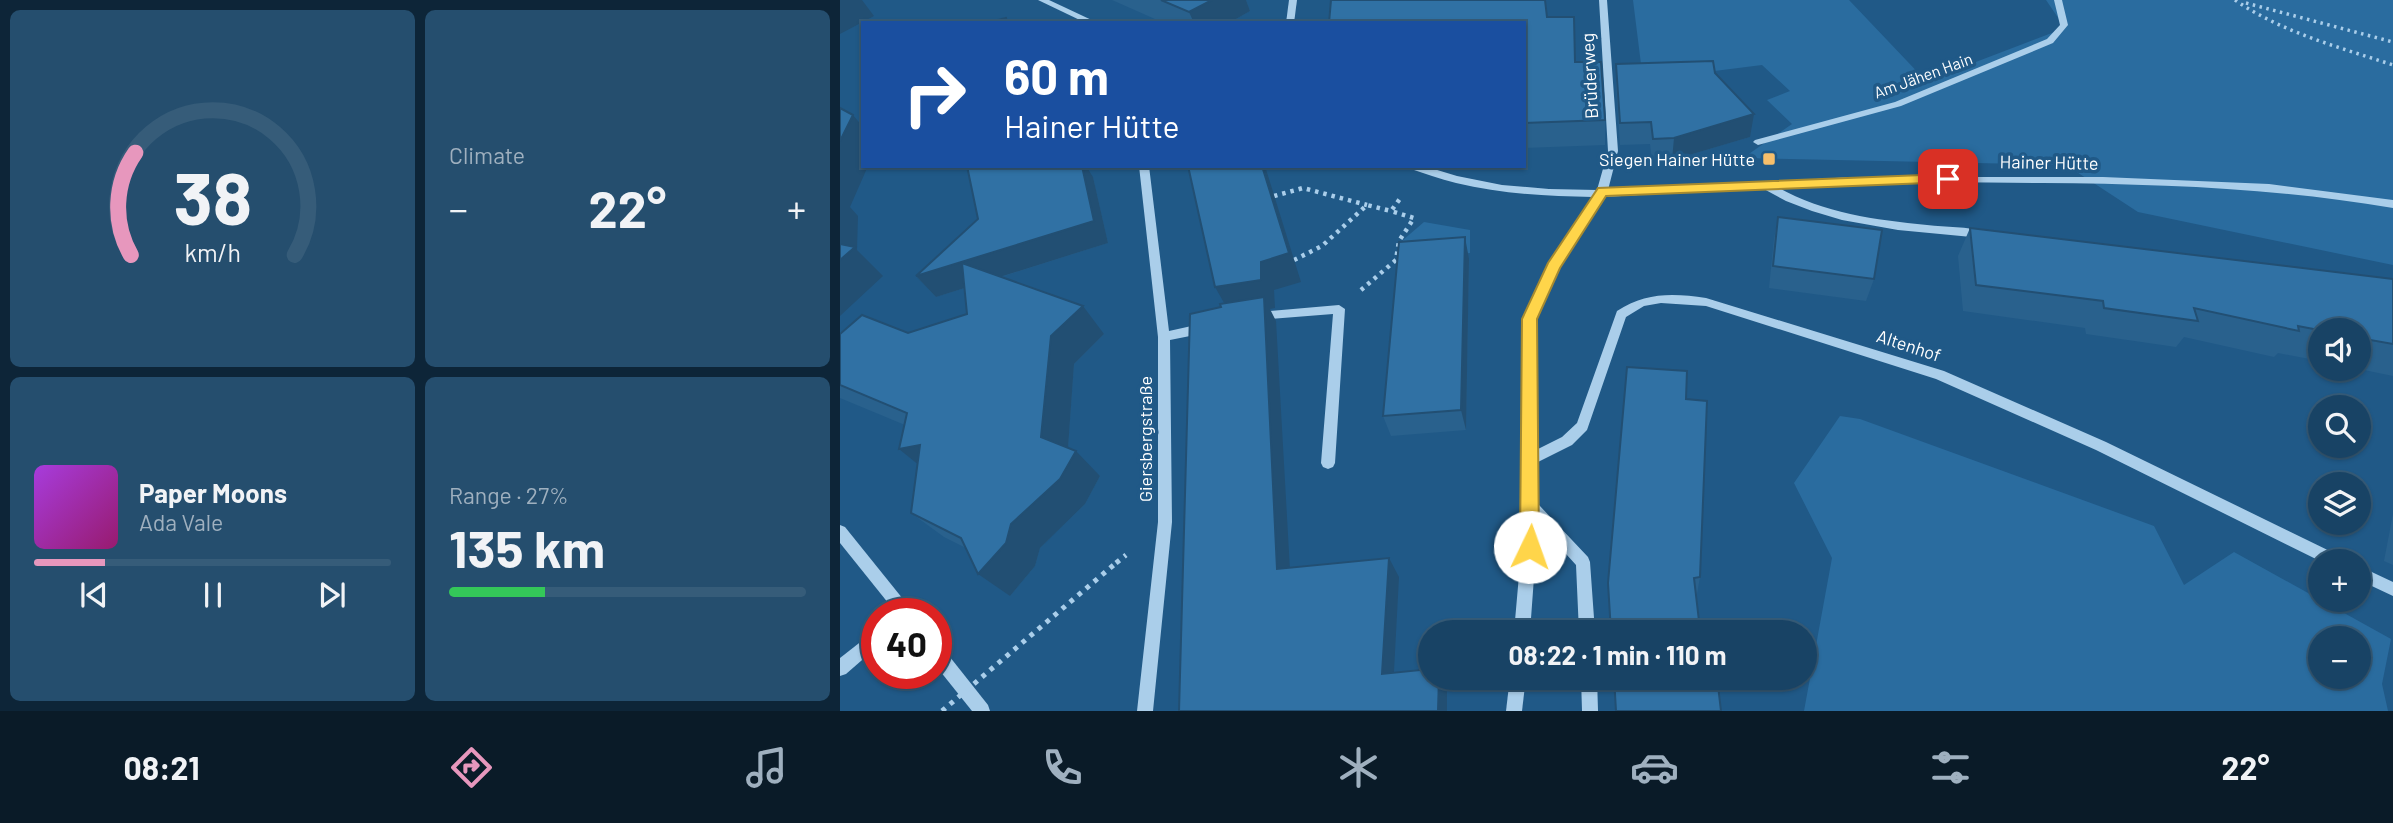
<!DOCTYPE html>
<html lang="en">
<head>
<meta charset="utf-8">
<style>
	body { margin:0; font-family:Barlow,sans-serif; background:#254e6e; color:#f1f3f6; height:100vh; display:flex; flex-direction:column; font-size:26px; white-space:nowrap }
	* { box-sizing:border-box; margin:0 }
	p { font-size:23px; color:#9fb0bf }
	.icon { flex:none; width:38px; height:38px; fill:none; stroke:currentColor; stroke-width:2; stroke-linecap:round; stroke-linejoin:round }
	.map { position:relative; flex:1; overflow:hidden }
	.panel { display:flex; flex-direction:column; gap:10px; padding:10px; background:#0d2538; width:840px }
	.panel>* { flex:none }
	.banner { position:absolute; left:21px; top:21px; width:665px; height:147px; border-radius:0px; box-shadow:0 2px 5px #0004,0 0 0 2px #365c79; background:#1a4fa0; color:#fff; overflow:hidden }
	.controls { position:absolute; left:1468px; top:318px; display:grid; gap:14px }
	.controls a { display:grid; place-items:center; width:63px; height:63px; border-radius:50%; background:#184365; box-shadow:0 2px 5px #0004,0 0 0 2px #365c79; font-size:35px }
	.speed { position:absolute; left:21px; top:598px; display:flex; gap:14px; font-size:35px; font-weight:700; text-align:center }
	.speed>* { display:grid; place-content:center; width:91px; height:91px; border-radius:50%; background:#184365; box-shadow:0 2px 5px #0004,0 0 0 2px #365c79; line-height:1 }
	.speed .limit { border:10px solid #d22; background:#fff; color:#111 }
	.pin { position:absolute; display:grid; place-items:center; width:60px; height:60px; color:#fff; margin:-30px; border-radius:14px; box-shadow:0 4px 10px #0006 }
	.me { position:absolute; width:77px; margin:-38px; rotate:3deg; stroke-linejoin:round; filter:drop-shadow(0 0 5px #0008) }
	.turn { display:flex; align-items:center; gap:24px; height:147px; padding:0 28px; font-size:32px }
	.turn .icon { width:91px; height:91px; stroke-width:2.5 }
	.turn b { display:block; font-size:49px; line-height:60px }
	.big { font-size:52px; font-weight:700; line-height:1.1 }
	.panel .card { flex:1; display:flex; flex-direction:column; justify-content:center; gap:10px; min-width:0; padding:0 24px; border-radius:10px; background:#254e6e }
	.panel .dial { align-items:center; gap:0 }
	.dial svg { height:182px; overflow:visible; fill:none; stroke:#365c79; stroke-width:7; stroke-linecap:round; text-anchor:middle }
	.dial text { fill:#f1f3f6; stroke:none }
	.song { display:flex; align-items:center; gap:21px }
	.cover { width:84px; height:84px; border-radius:10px; background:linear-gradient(135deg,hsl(280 70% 55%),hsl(320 70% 35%)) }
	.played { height:7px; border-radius:4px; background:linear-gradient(90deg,#e797bd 20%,#365c79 20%) }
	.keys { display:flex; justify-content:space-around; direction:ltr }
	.heat { display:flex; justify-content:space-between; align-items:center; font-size:38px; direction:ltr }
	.charge { height:10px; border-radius:5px; background:linear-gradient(90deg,#34c759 27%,#365c79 0) }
	.panel .tiles { flex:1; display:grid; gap:10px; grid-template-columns:repeat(2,1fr) }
	.trip { position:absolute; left:578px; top:620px; width:399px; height:70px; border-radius:35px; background:#184365; box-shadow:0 2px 5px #0004,0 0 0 2px #365c79; font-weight:700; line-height:70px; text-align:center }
	.dock { display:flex; height:112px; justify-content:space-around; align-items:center; background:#0a1b28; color:#9fb0bf }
	.dock .icon { width:49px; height:49px }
	.dock .on { color:#e797bd }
	.dock b { font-size:32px; color:#f1f3f6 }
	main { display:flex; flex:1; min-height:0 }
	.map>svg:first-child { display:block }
	.green { fill:#2a6c9f; fill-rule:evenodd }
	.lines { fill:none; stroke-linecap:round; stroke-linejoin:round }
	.path-far2 { stroke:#aaceea; stroke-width:3.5; stroke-dasharray:2.5 4.5; stroke-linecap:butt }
	.path-far1 { stroke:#aaceea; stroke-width:4.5; stroke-dasharray:3.5 5; stroke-linecap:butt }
	.path { stroke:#aaceea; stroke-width:5; stroke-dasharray:4.5 6; stroke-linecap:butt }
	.minor { fill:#aaceea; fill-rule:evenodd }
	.path-bridge { stroke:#aaceea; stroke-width:5; stroke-dasharray:4.5 6; stroke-linecap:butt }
	.wall { fill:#29618d }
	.shaded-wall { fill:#224f73 }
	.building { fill:#3071a4; stroke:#224f73; stroke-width:2 }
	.route { fill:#ffd54a; stroke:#a68a30; stroke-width:2 }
	.poi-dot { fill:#f7bf6b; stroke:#205987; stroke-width:2.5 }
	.labels { text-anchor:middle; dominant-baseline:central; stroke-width:7; stroke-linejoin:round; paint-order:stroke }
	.far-street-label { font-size:16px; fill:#fff; stroke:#205987 }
	.street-label { font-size:18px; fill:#fff; stroke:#205987 }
	.poi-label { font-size:18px; fill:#fff; stroke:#205987; text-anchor:end }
</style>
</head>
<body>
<main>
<section class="panel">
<div class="tiles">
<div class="card dial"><svg viewBox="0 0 100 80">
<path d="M14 69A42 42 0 1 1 86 69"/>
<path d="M14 69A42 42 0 0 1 16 24" stroke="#e797bd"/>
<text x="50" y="56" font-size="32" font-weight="700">38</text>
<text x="50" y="72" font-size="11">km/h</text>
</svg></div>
<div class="card"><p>Climate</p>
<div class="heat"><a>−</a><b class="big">22°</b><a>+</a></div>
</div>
<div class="card">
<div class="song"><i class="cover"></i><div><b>Paper Moons</b><p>Ada Vale</p></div></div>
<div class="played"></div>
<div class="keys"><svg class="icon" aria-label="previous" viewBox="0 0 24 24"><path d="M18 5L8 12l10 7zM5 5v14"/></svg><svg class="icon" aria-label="pause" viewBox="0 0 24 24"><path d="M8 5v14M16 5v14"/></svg><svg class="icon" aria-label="next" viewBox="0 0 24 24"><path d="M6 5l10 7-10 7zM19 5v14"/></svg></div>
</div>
<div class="card"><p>Range · 27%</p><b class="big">135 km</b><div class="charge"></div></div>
</div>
</section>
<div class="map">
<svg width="1553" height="711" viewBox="0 0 1553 711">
	<rect width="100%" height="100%" fill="#205987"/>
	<g class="green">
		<path d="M793,0H1009L1086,81L1225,28L1206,0H1553V265L1298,212L1226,165L903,158L952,124L927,100L950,91L922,65L803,80Z"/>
		<path d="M584,222L630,230V253L559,259L563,240Z"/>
		<path d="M1000,416L1020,419L1314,526L1344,585L1394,552L1551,639L1542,684L1548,711H964L992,558L954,483ZM1480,639H1519V677H1480Z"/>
	</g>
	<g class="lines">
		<g class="path-far2">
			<path d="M1395,0C1443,33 1499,47 1553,65"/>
			<path d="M1406,3L1553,42"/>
		</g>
		<g class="path-far1">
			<path d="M434,196L463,188L527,205"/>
			<path d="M454,260L482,246L527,205L551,211L562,196"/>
			<path d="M521,290L556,260L559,241L574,218L551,211"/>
		</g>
		<path class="path" d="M276,563L286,555"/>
		<g class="minor">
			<path d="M198,0H209L258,23H246Z"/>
			<path d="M449,0H457L454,23H446Z"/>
			<path d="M759,0H767L778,151L768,190L1014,177H1263L1429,184L1553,200V208C1437,188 1320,184 1203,183C1114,182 1025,181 937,187C983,213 1035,220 1087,225C1106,227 1127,227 1146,231L1147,234L1142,238L1058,230L1002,220L972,211L946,201L922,188L764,197L718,268L696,319L698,449L722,437L737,423L777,311C805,292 834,293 866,298L1104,371L1266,442L1502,557L1504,562H1482L1256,450L1096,379L866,306L821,303L804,306L786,317L747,430L732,445L698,462L699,505L748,557L750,562L755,632H739L736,565L698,523L690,632H674L685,507L684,319L707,267L753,197C707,196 661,194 616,183C600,179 584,173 568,168L567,166H584L617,176L662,185L709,189L757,190L768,151Z"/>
			<path d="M1214,0H1222L1228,25L1213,43L1061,106L918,145L913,142L915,140L1055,102L1207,39L1220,25Z"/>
			<path d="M299,166H309L329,331L365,323L371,328L365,333L330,340L332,522L313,711H297L318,522V337Z"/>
			<path d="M499,305L505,309L495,463L493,467L488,469L483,467L481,463L493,314L417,320L411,316L417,312Z"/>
			<path d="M0,525L5,527L71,609L73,614H57L0,543Z"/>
			<path d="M1519,566L1553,582V596L1519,580Z"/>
			<path d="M37,629V647L6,674L0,676V658Z"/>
			<path d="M96,645L102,647L148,705L150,711H132L96,666Z"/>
			<path d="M670,677H686L682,711H666Z"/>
			<path d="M741,677H757L758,711H742Z"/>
		</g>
		<path class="path-bridge" d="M102,711L276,563"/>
	</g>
	<g class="wall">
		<path d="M272,0H406L410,11L389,23H324Z"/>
		<path d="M707,17L736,62L765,120V145L684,148V23Z"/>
		<path d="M776,64L875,73L910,137L832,160L812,161L810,144L780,145L776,86Z"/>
		<path d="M253,177L268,243L161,277L264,334L234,364L228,447L260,476L245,504L200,548L195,566L170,596L126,548L104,537L71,513L77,464L65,425L0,398V334L68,333L127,314L125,288L96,297L76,276L138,219Z"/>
		<path d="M938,217L1034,279L1026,301L929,288L934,239Z"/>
		<path d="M1130,228L1553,279V376L1519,369V331H1480V361L1438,353L1434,357L1344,337L1336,347L1246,334L1245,328L1123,311L1118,256Z"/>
		<path d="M629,259L626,430L551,436L543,416Z"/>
		<path d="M1553,514V565L1544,561Z"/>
		<path d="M860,577L857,594H856L858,632H771L768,583Z"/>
	</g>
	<g class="shaded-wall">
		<path d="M0,0H22L34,16L0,34Z"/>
		<path d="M372,0H406L410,11L389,23H354L349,12Z"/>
		<path d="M914,114L910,137L832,160L834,138Z"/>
		<path d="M13,115L23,127V166H28L10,207L18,216L17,250L43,276L0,316V141Z"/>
		<path d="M242,166H246L253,177L268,243L96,297L76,276Z"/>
		<path d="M422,166H425L461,282L434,290L435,308L430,309L436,321L451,588L437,569L391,315L375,287L421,262Z"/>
		<path d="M625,237L629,259L626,430L621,410Z"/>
		<path d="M243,306L264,334L234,364L227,462L201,437L211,336Z"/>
		<path d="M80,445L91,475L59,449Z"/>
		<path d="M236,451L260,476L245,504L200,548L195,566L170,596L138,574L171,524Z"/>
		<path d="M549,558L559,577L553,690L542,674Z"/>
		<path d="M599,677H604L607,684V711H598Z"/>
	</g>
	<g class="building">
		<path d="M321,0H372L349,12Z"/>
		<path d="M491,0H705L707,17H734L735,62H761L765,120L684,123V23H489Z"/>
		<path d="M166,18L167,23H146Z"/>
		<path d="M873,61L875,73L914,114L834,138L813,139L811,122L780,123L776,64Z"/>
		<path d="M0,108L13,115L0,141Z"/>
		<path d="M127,166H242L254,221L76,276L138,219Z"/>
		<path d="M348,166H422L449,253L421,262V280L375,287Z"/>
		<path d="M938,217L1042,230L1034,279L933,266Z"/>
		<path d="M1130,228L1553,279V344L1519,338V331H1484L1458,326L1459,331L1354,308L1358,321L1264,308L1263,301L1136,285Z"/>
		<path d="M625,237L621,410L543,416L559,242Z"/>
		<path d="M0,244L15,247L0,260Z"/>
		<path d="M122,263L243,306L211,336L201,437L236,451L220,479L171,524L166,543L138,574L121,538L71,513L80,445L59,449L67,413L0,385V334L22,315L68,333L127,314Z"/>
		<path d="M424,297L437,569L549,558L542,674L590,669V677H599L598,711H339L350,314L381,307L380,304Z"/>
		<path d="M787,367L847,371L846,399L867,401L860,577L854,578L859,621L858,632H771L768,583Z"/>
		<path d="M774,677H877L881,711H776Z"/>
	</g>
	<path class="route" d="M1108,174L1112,176V182L766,196L720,268L697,319L699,547L696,553L690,555L683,553L680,547L682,319L708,263L758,188Z"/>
	<rect class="poi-dot" x="922" y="152" width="14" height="14" rx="3.5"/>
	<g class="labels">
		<g class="far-street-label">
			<text transform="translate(1083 75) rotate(-20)">Am Jähen Hain</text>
		</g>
		<g class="street-label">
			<text transform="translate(749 76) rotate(-93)">Brüderweg</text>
			<text transform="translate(1209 162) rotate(1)">Hainer Hütte</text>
			<text transform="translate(1069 345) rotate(18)">Altenhof</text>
			<text transform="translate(305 439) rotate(-90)">Giersbergstraße</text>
		</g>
		<g class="poi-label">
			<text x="915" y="159">Siegen Hainer Hütte</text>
		</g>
	</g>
</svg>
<div class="controls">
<a><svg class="icon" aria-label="sound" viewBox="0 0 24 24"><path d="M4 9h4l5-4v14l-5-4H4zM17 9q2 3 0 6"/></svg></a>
<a><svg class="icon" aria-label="search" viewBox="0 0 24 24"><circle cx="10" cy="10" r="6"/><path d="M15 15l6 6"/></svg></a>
<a><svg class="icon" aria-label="layers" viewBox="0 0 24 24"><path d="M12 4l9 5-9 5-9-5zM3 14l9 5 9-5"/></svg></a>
<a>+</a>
<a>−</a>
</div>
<div class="speed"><div class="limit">40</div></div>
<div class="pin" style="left:1108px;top:179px;background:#d93025"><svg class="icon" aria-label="arrive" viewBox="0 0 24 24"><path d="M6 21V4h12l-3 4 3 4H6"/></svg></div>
<svg class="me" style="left:690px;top:547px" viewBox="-20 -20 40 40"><circle r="19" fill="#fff"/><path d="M0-13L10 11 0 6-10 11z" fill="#ffd54a"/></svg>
<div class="trip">08:22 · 1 min · 110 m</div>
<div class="banner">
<div class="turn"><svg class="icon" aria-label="right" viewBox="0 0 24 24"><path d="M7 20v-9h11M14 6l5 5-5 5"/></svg><div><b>60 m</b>Hainer Hütte</div></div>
</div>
</div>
</main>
<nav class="dock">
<b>08:21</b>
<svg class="icon on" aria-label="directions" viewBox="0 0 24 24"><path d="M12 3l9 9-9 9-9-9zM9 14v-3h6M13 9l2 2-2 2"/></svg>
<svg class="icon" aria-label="music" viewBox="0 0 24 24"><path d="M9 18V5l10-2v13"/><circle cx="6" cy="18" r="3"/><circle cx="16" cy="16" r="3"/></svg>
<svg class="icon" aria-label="phone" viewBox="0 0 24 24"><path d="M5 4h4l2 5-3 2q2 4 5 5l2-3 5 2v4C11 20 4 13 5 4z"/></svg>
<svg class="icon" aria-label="climate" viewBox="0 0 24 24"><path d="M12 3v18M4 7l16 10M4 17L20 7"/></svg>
<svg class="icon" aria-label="car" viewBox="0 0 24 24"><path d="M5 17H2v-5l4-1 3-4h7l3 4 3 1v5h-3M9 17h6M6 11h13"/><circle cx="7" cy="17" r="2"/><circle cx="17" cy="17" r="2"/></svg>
<svg class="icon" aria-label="filters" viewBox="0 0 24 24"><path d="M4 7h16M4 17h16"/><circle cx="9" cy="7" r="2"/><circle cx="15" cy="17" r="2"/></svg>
<b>22°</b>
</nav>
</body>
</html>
